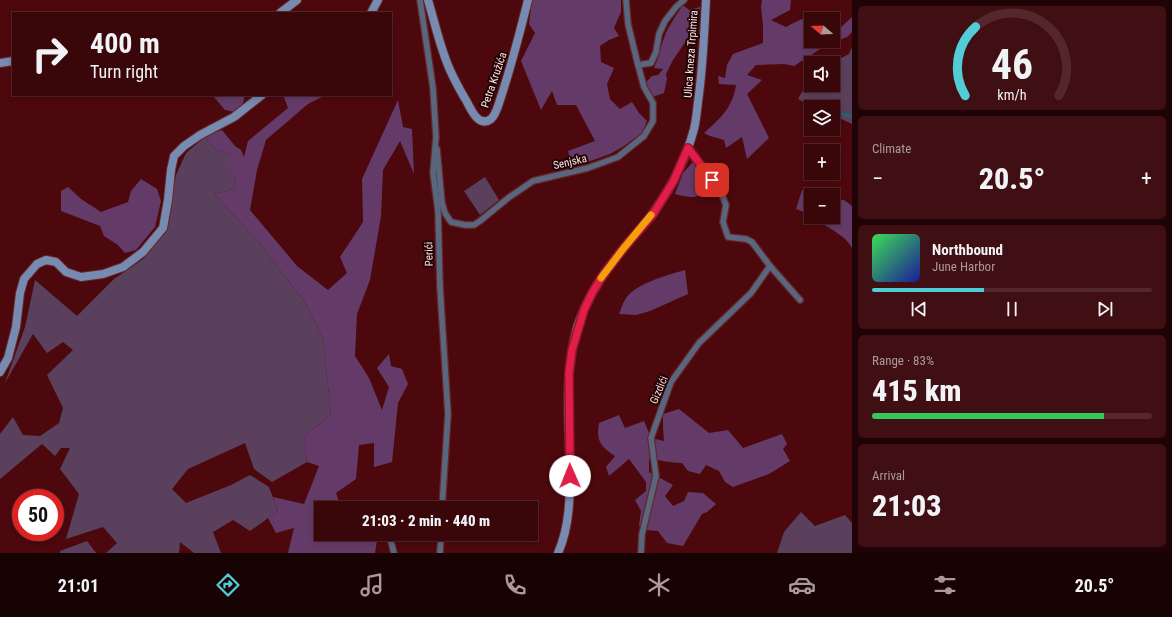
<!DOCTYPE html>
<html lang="en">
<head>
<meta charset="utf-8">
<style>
	body { margin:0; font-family:"Roboto Condensed",sans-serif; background:#400f13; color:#f1f3f6; height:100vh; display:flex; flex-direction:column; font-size:15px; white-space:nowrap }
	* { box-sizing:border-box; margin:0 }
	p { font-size:13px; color:#ab999c }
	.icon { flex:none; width:22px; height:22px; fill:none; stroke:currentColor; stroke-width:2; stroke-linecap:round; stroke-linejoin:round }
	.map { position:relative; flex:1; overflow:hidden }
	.panel { display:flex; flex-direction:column; gap:6px; padding:6px; background:#1f0306; width:320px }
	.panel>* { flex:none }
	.banner { position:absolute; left:12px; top:12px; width:380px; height:84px; border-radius:0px; box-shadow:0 2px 6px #0003,0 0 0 1px #53272b; background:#39060a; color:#f1f3f6; overflow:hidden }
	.needle { width:26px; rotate:289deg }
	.tools { position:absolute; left:804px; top:12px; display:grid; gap:8px }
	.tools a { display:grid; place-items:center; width:36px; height:36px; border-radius:0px; background:#39060a; box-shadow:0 2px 6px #0003,0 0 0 1px #53272b; font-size:20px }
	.speed { position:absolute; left:12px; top:489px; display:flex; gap:8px; font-size:20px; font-weight:700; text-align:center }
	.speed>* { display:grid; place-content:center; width:52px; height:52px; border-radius:50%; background:#39060a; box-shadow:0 2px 6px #0003,0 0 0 1px #53272b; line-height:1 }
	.speed .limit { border:6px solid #d22; background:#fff; color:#111 }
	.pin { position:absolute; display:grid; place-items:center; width:34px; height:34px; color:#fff; margin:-17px; border-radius:8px; box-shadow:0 2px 6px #0006 }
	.me { position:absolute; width:44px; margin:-22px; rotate:359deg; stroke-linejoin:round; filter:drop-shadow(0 0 3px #0008) }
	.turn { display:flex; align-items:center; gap:14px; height:84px; padding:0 12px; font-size:18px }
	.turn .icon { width:52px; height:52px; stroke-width:2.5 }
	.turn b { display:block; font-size:28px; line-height:34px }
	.big { font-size:30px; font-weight:800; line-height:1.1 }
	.panel .tile { flex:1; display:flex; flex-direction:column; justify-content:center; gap:6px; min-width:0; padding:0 14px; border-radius:6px; background:#400f13 }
	.panel .dial { align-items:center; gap:0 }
	.dial svg { height:104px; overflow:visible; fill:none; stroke:#53272b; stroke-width:7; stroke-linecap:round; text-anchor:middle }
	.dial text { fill:#f1f3f6; stroke:none }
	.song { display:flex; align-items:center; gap:12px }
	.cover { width:48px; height:48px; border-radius:6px; background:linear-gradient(135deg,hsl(130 70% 55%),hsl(240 70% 35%)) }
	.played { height:4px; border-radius:2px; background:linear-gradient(90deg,#52ccd6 40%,#53272b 40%) }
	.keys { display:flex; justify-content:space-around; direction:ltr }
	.heat { display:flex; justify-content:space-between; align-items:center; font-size:22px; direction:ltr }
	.charge { height:6px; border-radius:3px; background:linear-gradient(90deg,#34c759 83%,#53272b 0) }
	.trip { position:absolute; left:314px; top:501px; width:224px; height:40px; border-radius:0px; background:#39060a; box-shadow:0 2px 6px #0003,0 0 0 1px #53272b; font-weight:800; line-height:40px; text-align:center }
	.dock { display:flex; height:64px; justify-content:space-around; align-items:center; background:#170204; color:#ab999c }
	.dock .icon { width:28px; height:28px }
	.dock .current { color:#52ccd6 }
	.dock b { font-size:18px; color:#f1f3f6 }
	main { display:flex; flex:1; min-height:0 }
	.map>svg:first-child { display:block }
	.green { fill:#5a405d }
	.forest { fill:#643b68 }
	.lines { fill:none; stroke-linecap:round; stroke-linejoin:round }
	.stream { stroke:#03767e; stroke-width:2 }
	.street-casing { stroke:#65272b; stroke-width:8 }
	.secondary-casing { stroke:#65272b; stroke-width:10 }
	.street { stroke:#5a667d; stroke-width:5.5 }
	.secondary { stroke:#778aaf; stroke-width:8 }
	.route-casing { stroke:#92132f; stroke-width:10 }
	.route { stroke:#e11d48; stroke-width:7 }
	.slow { stroke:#f59e0b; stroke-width:7 }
	.labels { text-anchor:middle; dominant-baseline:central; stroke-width:4; stroke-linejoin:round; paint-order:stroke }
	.street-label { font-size:11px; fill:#fee3e1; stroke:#210506 }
</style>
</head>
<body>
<main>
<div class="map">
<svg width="852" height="553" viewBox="0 0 852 553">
	<rect width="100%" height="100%" fill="#4c080d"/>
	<g class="green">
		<path d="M852,47V124L833,115V107H814L798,99L811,76V85H833V63H832L849,54Z"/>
		<path d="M206,136L208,142L219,151L233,154L230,167L236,178L233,189L214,194L257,240L304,301L323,338L331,415L304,436L307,462L272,482L254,469L245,443L188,469L172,489L186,503L231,485L250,475L269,487L278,511L250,531L233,520L213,532L221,553H194L180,542L179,553H106L117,543L103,527L66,539L79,494L60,469L70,448H61L55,456L42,444L0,479V434L13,417L23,435L40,436L59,423L63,408L47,375L73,350L63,342L47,353L33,334L5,383L25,327L35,280L77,316L114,279L143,259L166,232L176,175L186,153Z"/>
		<path d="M485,177L499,200L480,215L464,191Z"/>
		<path d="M801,512L815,526L845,515L852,523V553H777L784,532Z"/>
		<path d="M87,541L96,553H60V551Z"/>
	</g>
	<g class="forest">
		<path d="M532,0H621V12L614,28L619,36L609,40L600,46L601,62L614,68L607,84L610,99L620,109L632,102L639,113L647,121L642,133L624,146L610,154L582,164H571L568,151L595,141L576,105H557L552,91L541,110L521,61L535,33L529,24Z"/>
		<path d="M762,0H791L790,10L771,20L786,27C801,19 813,13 831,13V19H811V41H833V31L840,28L852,17V32L847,37L825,46L794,66L784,64L756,65L747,75L762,80L747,94L769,138L747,159L742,137L726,148L724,140L710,136L704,133C720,119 733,107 736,85L719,84L718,76L725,78L727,65L733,54L763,43V26L761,7Z"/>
		<path d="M683,5L689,10L700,7L697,26L698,37L688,38L673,60L666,74L667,79L664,93L653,97L645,83L652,76L658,75L663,69L654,68C659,58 660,48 664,38C668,26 676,16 683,5Z"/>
		<path d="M206,95H245L242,106L234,112L225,110L214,97Z"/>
		<path d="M283,95H326L308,104L266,140L257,170L250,210L297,266L328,290L347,273L340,257L363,222L362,179L398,100L403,127L412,129L414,174L400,141L383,170L381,216L370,280L357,314L355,356L369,378L382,410L389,387L377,368L389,354L391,366L402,369L408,384L398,403L392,462L374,467V443L359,445L356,479L336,493L341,508H321V534H351L354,540L357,534H378L375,553H288L294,528L276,533L268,518L278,511L273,497L304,504L319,466L307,462L304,436L331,415L323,338L304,301L257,240L214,194L233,189L236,178L231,176L230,167L225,162L232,154L219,151L208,142L206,136L222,130L235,146L241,150L244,157L248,141L288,108Z"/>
		<path d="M693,162L704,178L710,188C696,200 692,198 675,194L683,173Z"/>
		<path d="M141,179L157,189L161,201L155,227L136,250L125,253L118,245L104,236L100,226L61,211V191L68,187L81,199L101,212L128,202L131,191Z"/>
		<path d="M802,190L811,195V215L796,209Z"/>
		<path d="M844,200L852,206V248C846,237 837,233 828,227C823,225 819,220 815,217H833V201Z"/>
		<path d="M685,270L688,294L650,311L636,315L619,314C621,310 622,304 625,300C633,284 668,275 685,270Z"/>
		<path d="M679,409L709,433L728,430L743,448L782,434L787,444L783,449L790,461L769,474L733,487L725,482L719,471L706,465L700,474L688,471L682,463C671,463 660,460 649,459V472L673,485L665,496L673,506L684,501L688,492L703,493L716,504L707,512L702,514L683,546L667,543L658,531L646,530L639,525L641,511L635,500L646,491V482L629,459L609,476L606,467L615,456C600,446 596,441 599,423L619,415L625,428L644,421L651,438L664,441L663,428V414Z"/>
	</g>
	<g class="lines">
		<g class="stream">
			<path d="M804,104L811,107"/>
			<path d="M833,113L844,114L852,117"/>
		</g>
		<defs>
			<g id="street">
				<path d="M420,0L433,88L436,137L433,173L438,211L440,287L448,414L442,508"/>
				<path d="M638,65L651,63L656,52L659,34L665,21L676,7L684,0"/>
				<path d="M688,148L720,190L726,205L723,222L728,237L746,239L752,242L770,266L800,300"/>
				<path d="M437,149L442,203L445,213L451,222L465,225H474L480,221L508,198L533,181L588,168L618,157L644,136L653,121V103L644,87L638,65L628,24L626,0"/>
				<path d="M390,538L394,553"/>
				<path d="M440,553L441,534"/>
				<path d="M641,553L642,534L656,476L651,438L671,382L699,343L751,293L770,266"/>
			</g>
			<g id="secondary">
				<path d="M428,0C435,23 440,48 450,70C455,81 461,92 467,102C471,110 479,128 491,119C497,114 499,102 502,94C512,63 520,32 528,0"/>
				<path d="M280,13L297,0"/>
				<path d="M371,13L378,0"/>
				<path d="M0,63L13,61"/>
				<path d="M0,372L8,358L16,327L20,293L24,279L37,264L46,260L56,262L66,272L81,277L103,274L123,267L143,252L163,228L168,200L171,170L174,156L184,146L200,135L234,117L262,95"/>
				<path d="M558,553C570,526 570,496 570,467C569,421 564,373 577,328C586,298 604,272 624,248C633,236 645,225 653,213C671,188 686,159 694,129C696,121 697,111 698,102C703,68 704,34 706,0"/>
			</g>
		</defs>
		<use href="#street" class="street-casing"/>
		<use href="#secondary" class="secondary-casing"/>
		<use href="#street" class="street"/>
		<use href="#secondary" class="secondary"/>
	</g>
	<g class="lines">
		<defs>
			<path id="route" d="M570,476L569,373L572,350L584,310L592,293L603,275L623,249L653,214L673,182L688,148L712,180"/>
		</defs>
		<use href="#route" class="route-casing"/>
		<use href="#route" class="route"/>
		<path class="slow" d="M601,278L623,249L651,215"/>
	</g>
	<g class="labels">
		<g class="street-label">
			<text transform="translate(691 54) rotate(-86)">Ulica kneza Trpimira</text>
			<text transform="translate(494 80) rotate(-71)">Petra Kružića</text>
			<text transform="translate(570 162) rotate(-13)">Senjska</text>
			<text transform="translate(429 254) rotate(-91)">Perići</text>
			<text transform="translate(659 390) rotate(-67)">Gizdići</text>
		</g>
	</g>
</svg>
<div class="tools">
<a><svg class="needle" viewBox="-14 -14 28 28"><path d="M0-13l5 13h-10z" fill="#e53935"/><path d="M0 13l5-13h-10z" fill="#ab999c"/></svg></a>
<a><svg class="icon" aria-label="sound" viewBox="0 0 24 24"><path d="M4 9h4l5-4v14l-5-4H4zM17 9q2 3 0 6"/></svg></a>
<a><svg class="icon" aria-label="layers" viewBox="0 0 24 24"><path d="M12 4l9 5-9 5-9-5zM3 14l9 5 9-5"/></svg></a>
<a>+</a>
<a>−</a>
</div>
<div class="speed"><div class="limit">50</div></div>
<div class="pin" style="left:712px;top:180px;background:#d93025"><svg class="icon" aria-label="arrive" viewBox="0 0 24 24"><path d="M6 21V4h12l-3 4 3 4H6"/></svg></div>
<svg class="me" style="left:570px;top:476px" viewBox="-20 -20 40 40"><circle r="19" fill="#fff"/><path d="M0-13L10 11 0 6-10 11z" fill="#e11d48"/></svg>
<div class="trip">21:03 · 2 min · 440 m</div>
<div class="banner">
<div class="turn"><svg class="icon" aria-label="right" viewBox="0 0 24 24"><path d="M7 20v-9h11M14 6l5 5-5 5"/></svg><div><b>400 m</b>Turn right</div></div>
</div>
</div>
<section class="panel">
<div class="tile dial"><svg viewBox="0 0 100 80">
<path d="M14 69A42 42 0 1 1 86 69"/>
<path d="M14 69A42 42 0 0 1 22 16" stroke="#52ccd6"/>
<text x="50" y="56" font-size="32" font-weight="700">46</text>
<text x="50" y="72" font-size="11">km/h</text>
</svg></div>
<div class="tile"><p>Climate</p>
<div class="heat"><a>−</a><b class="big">20.5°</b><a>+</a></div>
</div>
<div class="tile">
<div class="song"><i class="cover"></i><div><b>Northbound</b><p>June Harbor</p></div></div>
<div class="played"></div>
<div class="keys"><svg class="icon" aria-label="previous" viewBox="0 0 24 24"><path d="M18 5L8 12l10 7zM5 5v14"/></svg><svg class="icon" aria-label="pause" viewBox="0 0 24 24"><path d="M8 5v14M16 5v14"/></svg><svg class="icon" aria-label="next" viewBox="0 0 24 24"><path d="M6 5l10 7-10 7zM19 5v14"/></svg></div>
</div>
<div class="tile"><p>Range · 83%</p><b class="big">415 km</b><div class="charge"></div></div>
<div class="tile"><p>Arrival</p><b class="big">21:03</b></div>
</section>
</main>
<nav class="dock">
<b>21:01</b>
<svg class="icon current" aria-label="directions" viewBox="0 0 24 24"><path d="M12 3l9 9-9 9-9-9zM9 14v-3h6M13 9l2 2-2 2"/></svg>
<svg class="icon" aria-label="music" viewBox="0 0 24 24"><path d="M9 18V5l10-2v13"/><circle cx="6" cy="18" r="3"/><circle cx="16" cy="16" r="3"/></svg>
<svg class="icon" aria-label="phone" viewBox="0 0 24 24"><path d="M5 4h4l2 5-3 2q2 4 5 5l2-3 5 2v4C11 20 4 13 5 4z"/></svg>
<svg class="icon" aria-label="climate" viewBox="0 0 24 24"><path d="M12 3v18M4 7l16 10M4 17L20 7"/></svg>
<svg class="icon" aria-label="car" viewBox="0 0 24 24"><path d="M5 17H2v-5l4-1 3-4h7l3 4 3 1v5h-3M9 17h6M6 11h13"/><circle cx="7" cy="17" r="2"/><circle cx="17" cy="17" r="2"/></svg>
<svg class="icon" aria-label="filters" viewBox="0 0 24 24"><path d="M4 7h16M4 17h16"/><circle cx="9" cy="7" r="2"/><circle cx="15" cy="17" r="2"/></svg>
<b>20.5°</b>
</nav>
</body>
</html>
